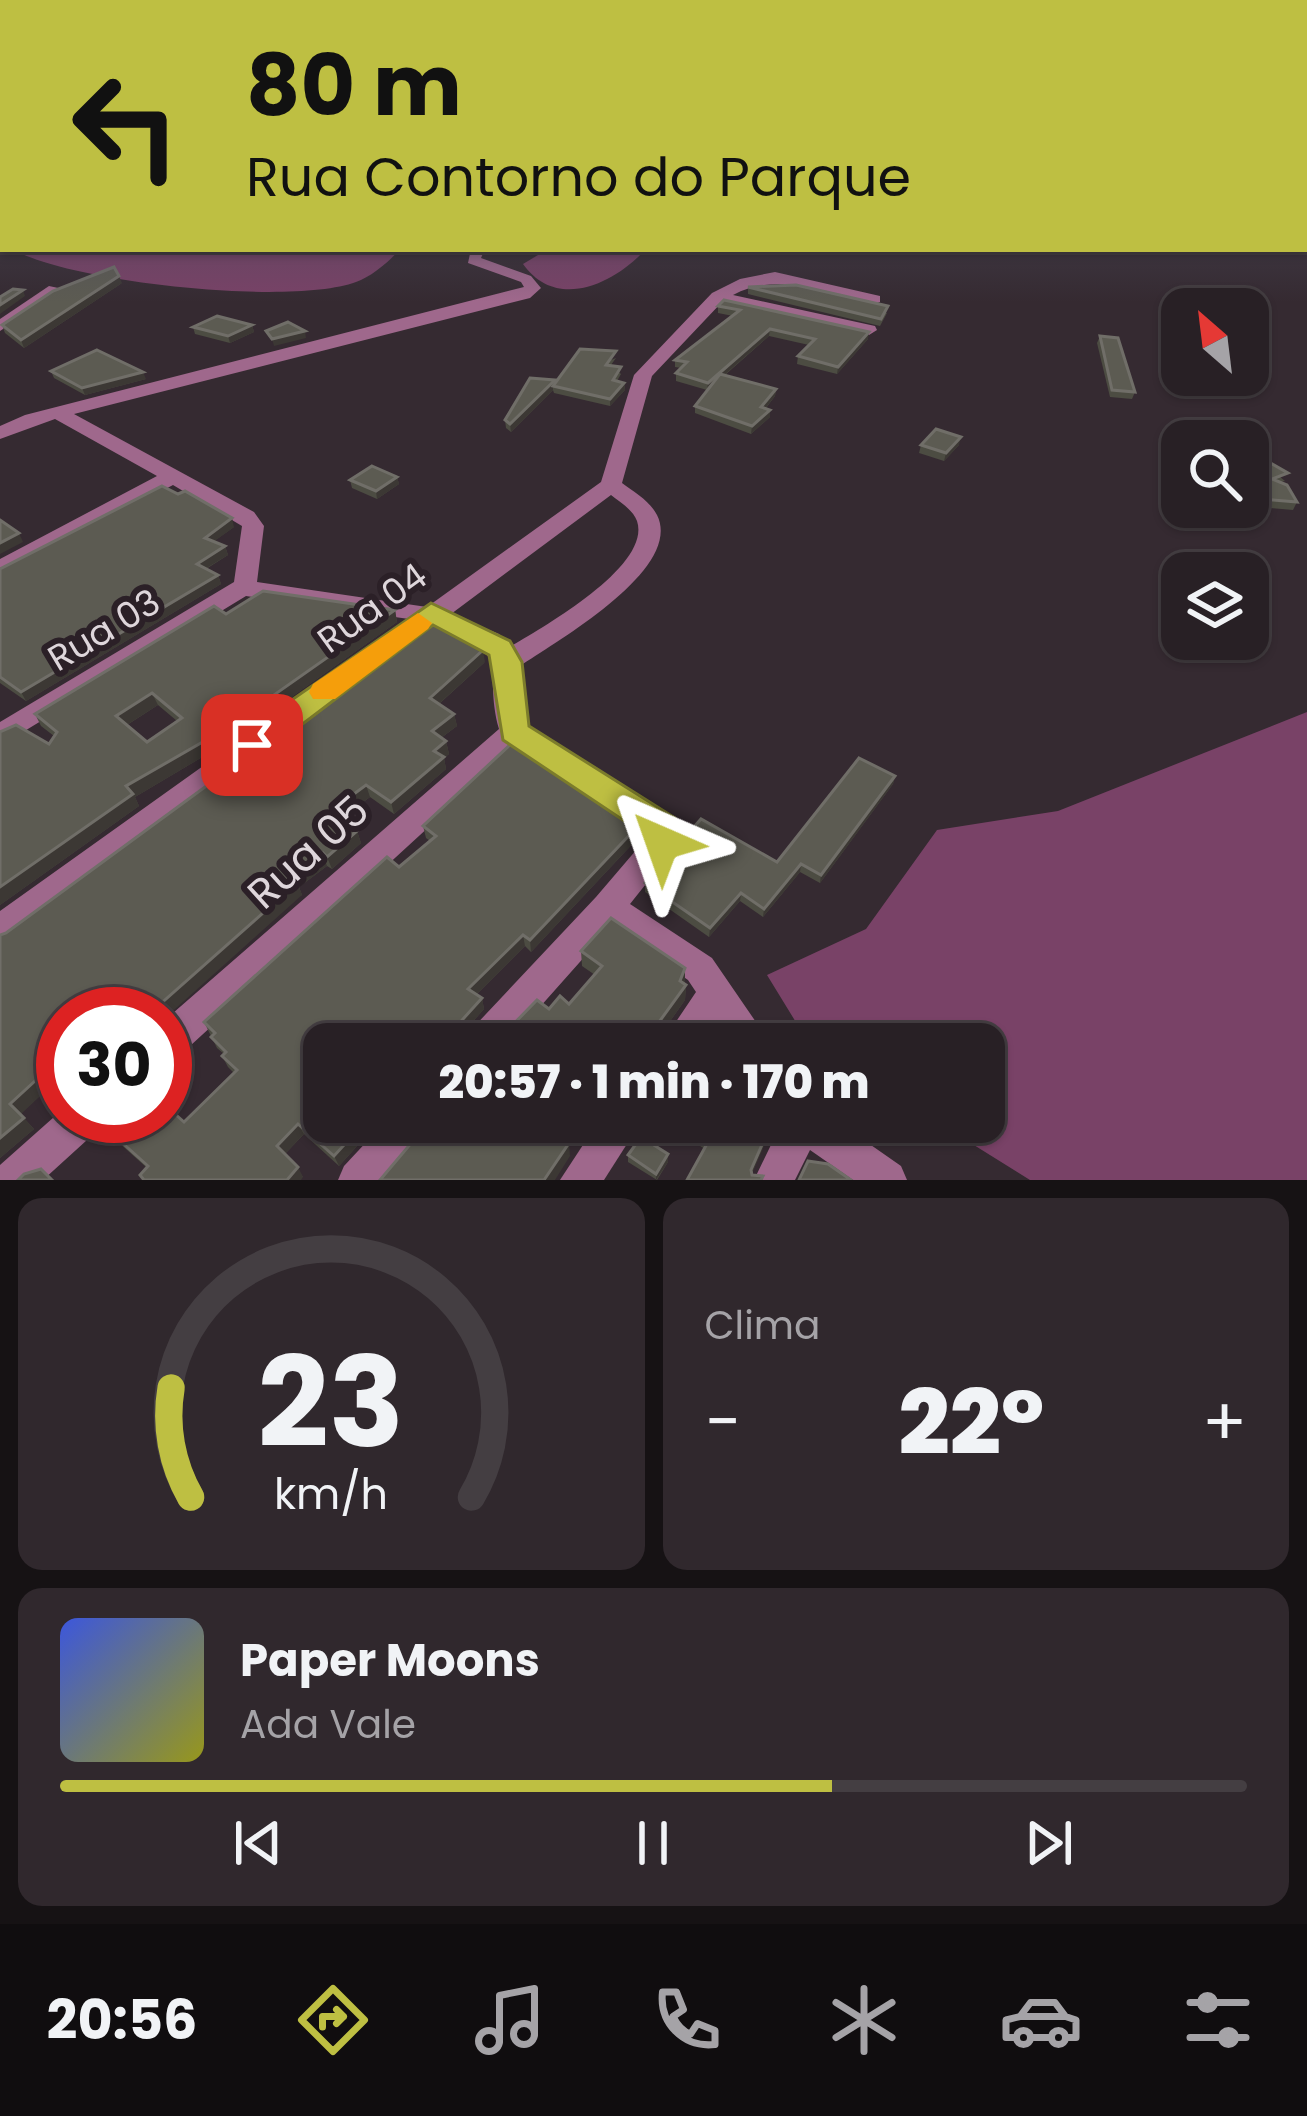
<!DOCTYPE html>
<html lang="pt">
<head>
<meta charset="utf-8">
<style>
	body { margin:0; font-family:Poppins,sans-serif; background:#30282d; color:#f1f3f6; height:100vh; display:flex; flex-direction:column; font-size:45px; white-space:nowrap }
	* { box-sizing:border-box; margin:0 }
	p { font-size:39px; color:#a5a3a7 }
	.icon { flex:none; width:66px; height:66px; fill:none; stroke:currentColor; stroke-width:2; stroke-linecap:round; stroke-linejoin:round }
	.map { position:relative; height:1180px; overflow:hidden }
	.drawer { display:flex; flex-direction:column; gap:18px; padding:18px; background:#161214; flex:1 }
	.drawer>* { flex:none }
	.top-card { position:absolute; left:0px; top:0px; width:1308px; height:252px; box-shadow:0 3px 9px #0004,0 0 0 3px #443e42; background:#bebf42; color:#111; overflow:hidden }
	.needle { width:78px; rotate:332deg }
	.fabs { position:absolute; left:1161px; top:288px; display:grid; gap:24px }
	.fabs a { display:grid; place-items:center; width:108px; height:108px; border-radius:24px; background:#282025; box-shadow:0 3px 9px #0004,0 0 0 3px #443e42; font-size:60px }
	.speed { position:absolute; left:36px; top:987px; display:flex; gap:24px; font-size:60px; font-weight:700; text-align:center }
	.speed>* { display:grid; place-content:center; width:156px; height:156px; border-radius:50%; background:#282025; box-shadow:0 3px 9px #0004,0 0 0 3px #443e42; line-height:1 }
	.speed .limit { border:18px solid #d22; background:#fff; color:#111 }
	.pin { position:absolute; display:grid; place-items:center; width:102px; height:102px; color:#fff; margin:-51px; border-radius:24px; box-shadow:0 6px 18px #0006 }
	.me { position:absolute; width:132px; margin:-66px; rotate:317deg; stroke-linejoin:round; filter:drop-shadow(0 0 9px #0008) }
	.turn { display:flex; align-items:center; gap:42px; height:252px; padding:0 48px; font-size:54px }
	.turn .icon { width:156px; height:156px; stroke-width:2.5 }
	.turn b { display:block; font-size:84px; line-height:102px }
	.big { font-size:90px; font-weight:800; line-height:1.1 }
	.drawer .card { flex:1; display:flex; flex-direction:column; justify-content:center; gap:18px; min-width:0; padding:0 42px; border-radius:24px; background:#30282d }
	.drawer .dial { align-items:center; gap:0 }
	.dial svg { height:312px; overflow:visible; fill:none; stroke:#443e42; stroke-width:7; stroke-linecap:round; text-anchor:middle }
	.dial text { fill:#f1f3f6; stroke:none }
	.song { display:flex; align-items:center; gap:36px }
	.cover { width:144px; height:144px; border-radius:18px; background:linear-gradient(135deg,hsl(230 70% 55%),hsl(60 70% 35%)) }
	.played { height:12px; border-radius:6px; background:linear-gradient(90deg,#bebf42 65%,#443e42 65%) }
	.keys { display:flex; justify-content:space-around; direction:ltr }
	.heat { display:flex; justify-content:space-between; align-items:center; font-size:66px; direction:ltr }
	.drawer .tiles { flex:1; display:grid; gap:18px; grid-template-columns:1fr 1fr }
	.card:last-child { grid-column:span 2 }
	.trip { position:absolute; left:303px; top:1023px; width:702px; height:120px; border-radius:24px; background:#282025; box-shadow:0 3px 9px #0004,0 0 0 3px #443e42; font-weight:800; line-height:120px; text-align:center }
	.menu { display:flex; height:192px; justify-content:space-around; align-items:center; background:#100d0f; color:#a5a3a7 }
	.menu .icon { width:84px; height:84px }
	.menu .active { color:#bebf42 }
	.menu b { font-size:54px; color:#f1f3f6 }
	.map>svg:first-child { display:block }
	.green { fill:#794267 }
	.lines { fill:none; stroke-linecap:round; stroke-linejoin:round }
	.minor { fill:#9f688c; fill-rule:evenodd }
	.wall { fill:#4c4c42; fill-rule:evenodd }
	.shaded-wall { fill:#3c3834 }
	.building { fill:#5c5b52; stroke:#706e68; stroke-width:3; fill-rule:evenodd }
	.route { fill:#bebf42; stroke:#7c7c2b; stroke-width:3 }
	.slow { fill:#f59e0b }
	.labels { text-anchor:middle; dominant-baseline:central; stroke-width:12; stroke-linejoin:round; paint-order:stroke }
	.street-label { font-size:36px; fill:#ded6db; stroke:#2b2027 }
	.near-street-label { font-size:42px; fill:#ded6db; stroke:#2b2027 }
</style>
</head>
<body>
<div class="map">
<svg width="1307" height="1180" viewBox="0 0 1307 1180">
	<rect width="100%" height="100%" fill="#352a31"/>
	<g class="green">
		<path d="M12,249H400C390,261 371,277 356,282C291,306 72,283 12,249Z"/>
		<path d="M548,249H646C615,283 557,312 523,264Z"/>
		<path d="M1307,712V1180H1030L937,1122H984V1044H816L805,1037L767,975L866,929L937,830L1058,811Z"/>
	</g>
	<g class="lines">
		<g class="minor">
			<path d="M3,143V151L0,152V144Z"/>
			<path d="M0,188L3,189V197L0,196Z"/>
			<path d="M471,249H485L481,258L531,276L541,288L530,298L74,414L254,512L264,526L257,582L427,607L601,482L634,375L712,293L740,279L775,272L880,296V302L874,304C828,293 777,271 733,295L875,326L877,330L869,335L722,302L652,376L622,483C634,492 650,501 657,515C684,569 557,641 520,666L526,726L674,819L681,836L677,845L630,904L712,958L771,1044H731L716,1022L701,1044H661L696,992L688,980L611,927L507,1044H465L470,1031L596,897L649,835L516,747L178,1057L165,1062V1020L499,729C482,667 516,652 435,626L12,941L0,945V911L409,619L246,596L0,746V722L234,582L242,526L173,485L0,576V559L157,476L55,419L0,439V426L25,415L524,287L521,282L468,263ZM611,495C620,502 633,510 637,521C652,566 543,627 510,647L499,634L451,614Z"/>
			<path d="M49,286L63,289L0,331V319Z"/>
			<path d="M63,1109V1116H103L98,1130L43,1180H0V1165Z"/>
			<path d="M385,1122H430L425,1136L385,1180H338L344,1166Z"/>
			<path d="M598,1122H641L604,1180H560Z"/>
			<path d="M782,1122H838L901,1166L907,1180H853L810,1150L795,1180H754Z"/>
		</g>
	</g>
	<g class="wall">
		<path d="M122,283L24,348L5,333L2,325Z"/>
		<path d="M748,287L887,313L880,326L748,294Z"/>
		<path d="M718,306L868,339L837,374L797,364L798,356L809,345L769,336L725,375L776,389L775,396L766,408L770,410V417L751,434L695,413V406L707,390L676,381V373L681,368L675,367V360L733,316L718,313Z"/>
		<path d="M252,325L254,332L230,343L195,334L193,327Z"/>
		<path d="M1100,336L1135,392L1132,399L1110,397L1097,343Z"/>
		<path d="M616,358L611,365L621,374L617,381L624,383L625,390L610,406L554,393L553,390L511,432L506,428L505,420L556,382Z"/>
		<path d="M51,371L146,379L85,395L54,378Z"/>
		<path d="M921,445H959L944,461L919,453Z"/>
		<path d="M1248,450L1285,481L1280,482L1297,502L1293,510L1248,506Z"/>
		<path d="M397,477L399,484L377,499L352,488L350,480Z"/>
		<path d="M234,527L214,541L225,546L228,555L206,569L218,575L221,584L26,701L0,683V569Z"/>
		<path d="M395,610L397,622L231,740L135,797L139,806L0,905V732L49,744L54,736L41,726L35,714L226,614ZM158,705L177,721L147,742L127,725Z"/>
		<path d="M485,662L439,704L454,714L457,726L441,738L446,741L449,754L444,758L446,769L394,814L370,797L341,819L357,831L361,843L332,869L327,866L299,887L302,895L63,1014V1086L57,1080L20,1114L34,1129L0,1158L6,933Z"/>
		<path d="M895,776L893,784L820,883L800,872L763,917L740,901L709,937L645,892V883L777,862Z"/>
		<path d="M423,826L638,838L531,952L525,946L476,995L482,998L484,1009L453,1044H440L438,1042L436,1044H324V1122H379L339,1166L304,1134L285,1154L303,1177L146,1167L107,1132L98,1121L184,1122L234,1073L228,1067L222,1056L224,1054L217,1048L204,1022L430,841L426,838Z"/>
		<path d="M581,951L686,985L685,1000L654,1044H494L549,1009L569,1004L595,975L582,966Z"/>
		<path d="M674,1122H773L752,1173V1175L763,1176L762,1180H687L705,1149L674,1130Z"/>
		<path d="M668,1154V1162L657,1180L628,1162V1155Z"/>
	</g>
	<g class="shaded-wall">
		<path d="M119,276L122,283L24,348L21,340Z"/>
		<path d="M23,290L25,296L0,314V305Z"/>
		<path d="M252,325L254,332L230,343L228,336Z"/>
		<path d="M770,329L769,336L707,390L708,383Z"/>
		<path d="M305,331L306,338L274,346L272,339Z"/>
		<path d="M869,332L868,339L837,374L838,367Z"/>
		<path d="M143,372L146,379L85,395L82,388Z"/>
		<path d="M555,380L556,386H553V390L511,432L510,424Z"/>
		<path d="M624,383L625,390L610,406V399Z"/>
		<path d="M776,389L775,396L761,414V407Z"/>
		<path d="M770,410V417L751,434L752,426Z"/>
		<path d="M961,437L959,445L944,461L946,453Z"/>
		<path d="M397,477L399,484L377,499L376,491Z"/>
		<path d="M232,518L234,527L208,546L205,538Z"/>
		<path d="M19,533L23,542L0,554V543Z"/>
		<path d="M225,546L228,555L200,572L197,564Z"/>
		<path d="M218,575L221,584L26,701L21,692Z"/>
		<path d="M395,610L397,622L231,740L135,797L139,806L0,905V887L126,786Z"/>
		<path d="M483,650L485,662L432,710L430,698Z"/>
		<path d="M152,693L158,705L122,728L116,716Z"/>
		<path d="M454,714L457,726L434,743L432,731Z"/>
		<path d="M446,741L449,754L444,758L446,769L394,814L391,802L434,751Z"/>
		<path d="M895,776L893,784L820,883L821,875Z"/>
		<path d="M366,785L370,797L335,823L331,811Z"/>
		<path d="M638,826V838L531,952L530,940Z"/>
		<path d="M357,831L361,843L332,869L327,857Z"/>
		<path d="M323,853L327,866L299,887L302,895L165,1018V1014H149L291,877Z"/>
		<path d="M801,864L800,872L763,917L764,909Z"/>
		<path d="M741,893L740,901L709,937L710,928Z"/>
		<path d="M523,935L525,946L470,1001L468,989Z"/>
		<path d="M685,968V983L681,992L686,985L685,1000L654,1044H643Z"/>
		<path d="M482,998L484,1009L453,1044H446L445,1039Z"/>
		<path d="M435,1031L438,1042L436,1044H423Z"/>
		<path d="M48,1069L57,1080L20,1115L10,1104Z"/>
		<path d="M24,1118L34,1129L0,1158V1138Z"/>
		<path d="M365,1122H379L339,1166L334,1156Z"/>
		<path d="M773,1122L772,1128L750,1178L751,1170Z"/>
		<path d="M298,1124L304,1134L282,1157L277,1146Z"/>
		<path d="M569,1143L570,1156L555,1180H544Z"/>
		<path d="M668,1154V1162L656,1180V1174Z"/>
		<path d="M298,1167L303,1177L301,1180H287Z"/>
	</g>
	<g class="building">
		<path d="M3,147V192L2,179H0V149H2Z"/>
		<path d="M0,194H3V213L0,214Z"/>
		<path d="M114,267L119,276L21,340L2,325L53,291Z"/>
		<path d="M796,285L888,306L881,319L748,287Z"/>
		<path d="M13,289L23,290L0,305V297Z"/>
		<path d="M724,300L869,332L838,367L798,356L815,339L770,329L708,383L676,373L687,362L675,360L740,310L718,306Z"/>
		<path d="M217,316L252,325L228,336L193,327Z"/>
		<path d="M288,322L305,331L272,339L266,331Z"/>
		<path d="M1100,336L1118,338L1135,392L1112,390Z"/>
		<path d="M580,349L616,351L606,365L621,367L613,380L624,383L610,399L553,386Z"/>
		<path d="M97,350L143,372L82,388L51,371Z"/>
		<path d="M720,374L776,389L761,407L770,410L752,426L695,406Z"/>
		<path d="M530,378L555,380L510,424L505,420Z"/>
		<path d="M936,429L961,437L946,453L921,445Z"/>
		<path d="M1248,450L1288,473L1272,479L1287,485L1297,502L1248,498Z"/>
		<path d="M372,466L397,477L376,491L350,480Z"/>
		<path d="M162,486L178,494L185,491L232,518L205,538L225,546L197,564L218,575L21,692L0,677V569Z"/>
		<path d="M0,520L19,533L0,543Z"/>
		<path d="M263,591L395,610L227,728L126,786L133,794L0,887V732L16,725L49,744L57,732L35,714L214,606L226,614ZM152,693L182,718L147,742L116,716Z"/>
		<path d="M434,619L481,644L483,650L430,698L454,714L432,731L446,741L434,751L444,757L391,802L366,785L331,811L357,831L327,857L323,853L291,877L298,882L149,1014H63V1080L61,1081L48,1069L10,1104L24,1118L0,1138V935L6,933Z"/>
		<path d="M512,743L638,826L530,940L523,935L468,989L482,998L445,1039L435,1031L423,1044H324V1122H365L334,1156L298,1124L277,1146L298,1167L287,1180H144L140,1175L148,1166L98,1121L104,1116H165V1105L184,1122L237,1070L222,1056L226,1052L211,1037L215,1033L204,1022L387,857L399,867L436,836L423,826Z"/>
		<path d="M859,758L895,776L821,875L801,864L764,909L741,893L710,928L645,883L701,819L777,862Z"/>
		<path d="M611,918L685,968L680,981L686,985L643,1044H494L537,1000L549,1009L560,996L569,1004L602,966L581,951Z"/>
		<path d="M429,1122H542L569,1143L544,1180H380Z"/>
		<path d="M674,1122H772L751,1170L752,1175L763,1176L761,1180H687L708,1142Z"/>
		<path d="M641,1137L668,1154L656,1174L628,1155Z"/>
		<path d="M808,1161L828,1164L851,1180H799Z"/>
		<path d="M41,1169L52,1180H18L24,1174Z"/>
	</g>
	<linearGradient id="sky" x2="0" y2="1"><stop stop-color="#1d171b"/><stop offset="0.45" stop-color="#4b4a5a"/><stop offset="1" stop-color="#4b4a5a" stop-opacity="0"/></linearGradient>
	<rect width="1307" height="302" fill="url(#sky)"/>
	<path class="route" d="M431,603L510,641L522,662L529,726L675,818L684,836L674,853L662,857L649,853L644,843L647,836L503,740L489,655L433,625L263,754H240L236,745L240,736Z"/>
	<path class="slow" d="M418,613L432,623L428,629L335,699H313L309,692L313,684Z"/>
	<g class="labels">
		<g class="street-label">
			<text transform="translate(372 608) rotate(-36)">Rua 04</text>
			<text transform="translate(104 630) rotate(-31)">Rua 03</text>
		</g>
		<g class="near-street-label">
			<text transform="translate(308 852) rotate(-42)">Rua 05</text>
		</g>
	</g>
</svg>
<div class="fabs">
<a><svg class="needle" viewBox="-14 -14 28 28"><path d="M0-13l5 13h-10z" fill="#e53935"/><path d="M0 13l5-13h-10z" fill="#a5a3a7"/></svg></a>
<a><svg class="icon" aria-label="search" viewBox="0 0 24 24"><circle cx="10" cy="10" r="6"/><path d="M15 15l6 6"/></svg></a>
<a><svg class="icon" aria-label="layers" viewBox="0 0 24 24"><path d="M12 4l9 5-9 5-9-5zM3 14l9 5 9-5"/></svg></a>
</div>
<div class="speed"><div class="limit">30</div></div>
<div class="pin" style="left:252px;top:745px;background:#d93025"><svg class="icon" aria-label="arrive" viewBox="0 0 24 24"><path d="M6 21V4h12l-3 4 3 4H6"/></svg></div>
<svg class="me" style="left:662px;top:843px" viewBox="-20 -20 40 40"><path d="M0-17L14 15 0 8-14 15z" fill="#bebf42" stroke="#fff" stroke-width="4"/></svg>
<div class="trip">20:57 · 1 min · 170 m</div>
<div class="top-card">
<div class="turn"><svg class="icon" aria-label="left" viewBox="0 0 24 24"><path d="M17 20v-9H6M10 6l-5 5 5 5"/></svg><div><b>80 m</b>Rua Contorno do Parque</div></div>
</div>
</div>
<section class="drawer">
<div class="tiles">
<div class="card dial"><svg viewBox="0 0 100 80">
<path d="M14 69A42 42 0 1 1 86 69"/>
<path d="M14 69A42 42 0 0 1 9 41" stroke="#bebf42"/>
<text x="50" y="56" font-size="32" font-weight="700">23</text>
<text x="50" y="72" font-size="11">km/h</text>
</svg></div>
<div class="card"><p>Clima</p>
<div class="heat"><a>−</a><b class="big">22°</b><a>+</a></div>
</div>
<div class="card">
<div class="song"><i class="cover"></i><div><b>Paper Moons</b><p>Ada Vale</p></div></div>
<div class="played"></div>
<div class="keys"><svg class="icon" aria-label="previous" viewBox="0 0 24 24"><path d="M18 5L8 12l10 7zM5 5v14"/></svg><svg class="icon" aria-label="pause" viewBox="0 0 24 24"><path d="M8 5v14M16 5v14"/></svg><svg class="icon" aria-label="next" viewBox="0 0 24 24"><path d="M6 5l10 7-10 7zM19 5v14"/></svg></div>
</div>
</div>
</section>
<nav class="menu">
<b>20:56</b>
<svg class="icon active" aria-label="directions" viewBox="0 0 24 24"><path d="M12 3l9 9-9 9-9-9zM9 14v-3h6M13 9l2 2-2 2"/></svg>
<svg class="icon" aria-label="music" viewBox="0 0 24 24"><path d="M9 18V5l10-2v13"/><circle cx="6" cy="18" r="3"/><circle cx="16" cy="16" r="3"/></svg>
<svg class="icon" aria-label="phone" viewBox="0 0 24 24"><path d="M5 4h4l2 5-3 2q2 4 5 5l2-3 5 2v4C11 20 4 13 5 4z"/></svg>
<svg class="icon" aria-label="climate" viewBox="0 0 24 24"><path d="M12 3v18M4 7l16 10M4 17L20 7"/></svg>
<svg class="icon" aria-label="car" viewBox="0 0 24 24"><path d="M5 17H2v-5l4-1 3-4h7l3 4 3 1v5h-3M9 17h6M6 11h13"/><circle cx="7" cy="17" r="2"/><circle cx="17" cy="17" r="2"/></svg>
<svg class="icon" aria-label="filters" viewBox="0 0 24 24"><path d="M4 7h16M4 17h16"/><circle cx="9" cy="7" r="2"/><circle cx="15" cy="17" r="2"/></svg>
</nav>
</body>
</html>
